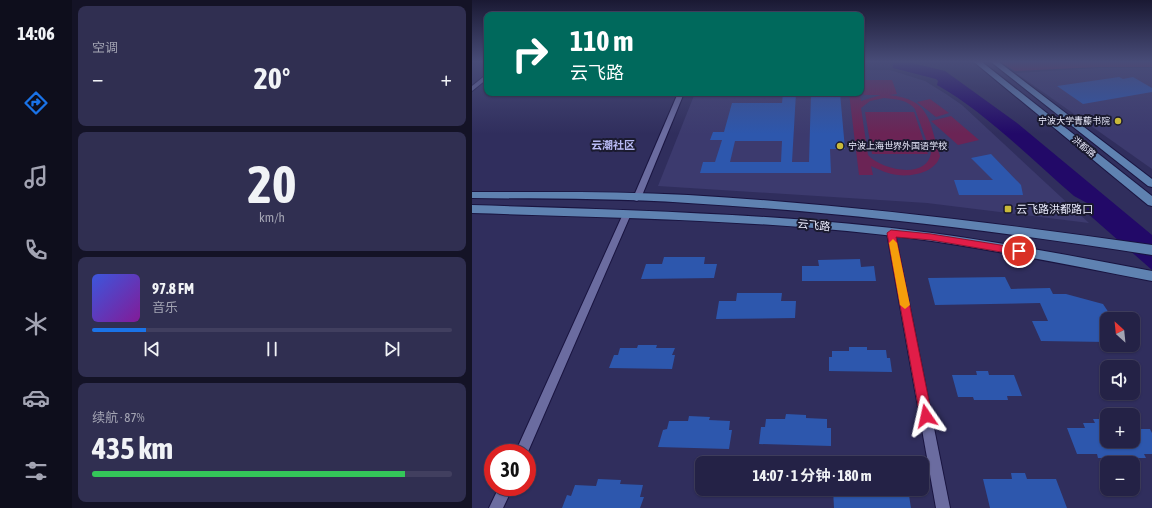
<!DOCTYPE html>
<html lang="zh">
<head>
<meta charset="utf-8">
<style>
	body { margin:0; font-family:"Asap Condensed","Noto Sans SC",sans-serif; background:#302f51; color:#f1f3f6; height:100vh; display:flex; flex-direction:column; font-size:15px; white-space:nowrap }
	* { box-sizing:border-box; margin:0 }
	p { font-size:13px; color:#a3a4b3 }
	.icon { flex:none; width:22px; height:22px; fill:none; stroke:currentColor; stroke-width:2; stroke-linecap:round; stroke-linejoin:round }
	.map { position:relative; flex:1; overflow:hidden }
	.panel { display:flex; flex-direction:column; gap:6px; padding:6px; background:#141326; width:400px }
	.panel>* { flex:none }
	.top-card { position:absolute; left:12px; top:12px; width:380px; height:84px; border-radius:8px; box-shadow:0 1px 3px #0004,0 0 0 1px #413f5f; background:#00695c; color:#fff; overflow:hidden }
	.needle { width:26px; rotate:333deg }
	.buttons { position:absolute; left:628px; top:312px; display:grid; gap:8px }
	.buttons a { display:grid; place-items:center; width:40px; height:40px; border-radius:8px; background:#242246; box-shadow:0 1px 3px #0004,0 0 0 1px #413f5f; font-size:20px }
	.speed { position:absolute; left:12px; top:444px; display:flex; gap:8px; font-size:20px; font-weight:700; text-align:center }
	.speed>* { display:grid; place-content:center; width:52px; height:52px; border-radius:50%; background:#242246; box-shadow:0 1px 3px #0004,0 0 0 1px #413f5f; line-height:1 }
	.speed .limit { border:6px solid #d22; background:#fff; color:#111 }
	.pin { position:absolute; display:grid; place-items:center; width:34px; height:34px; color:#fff; margin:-17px; border:2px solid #fff; border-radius:50%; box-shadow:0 1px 4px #0007 }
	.me { position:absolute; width:44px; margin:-22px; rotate:349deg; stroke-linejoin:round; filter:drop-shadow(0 0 3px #0008) }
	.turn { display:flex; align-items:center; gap:14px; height:84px; padding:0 20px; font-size:18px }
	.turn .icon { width:52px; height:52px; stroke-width:2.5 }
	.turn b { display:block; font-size:28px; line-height:34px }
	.big { font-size:30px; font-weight:700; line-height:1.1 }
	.panel .card { flex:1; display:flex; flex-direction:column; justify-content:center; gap:6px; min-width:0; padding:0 14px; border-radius:8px; background:#302f51 }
	.panel .dial { align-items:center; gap:0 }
	.dial b { font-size:52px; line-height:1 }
	.song { display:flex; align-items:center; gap:12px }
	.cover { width:48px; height:48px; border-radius:6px; background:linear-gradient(135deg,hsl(230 70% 55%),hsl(290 70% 35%)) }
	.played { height:4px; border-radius:2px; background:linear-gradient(90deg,#1a73e8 15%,#413f5f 15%) }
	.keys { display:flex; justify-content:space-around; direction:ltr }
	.heat { display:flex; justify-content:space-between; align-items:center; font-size:22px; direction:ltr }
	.charge { height:6px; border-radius:3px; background:linear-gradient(90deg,#34c759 87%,#413f5f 0) }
	.trip { position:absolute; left:223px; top:456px; width:234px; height:40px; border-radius:8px; background:#242246; box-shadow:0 1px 3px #0004,0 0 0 1px #413f5f; font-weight:700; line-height:40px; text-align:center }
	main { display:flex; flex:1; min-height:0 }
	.tab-bar { display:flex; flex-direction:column; width:72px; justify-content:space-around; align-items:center; background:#0e0e1c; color:#a3a4b3 }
	.tab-bar .icon { width:28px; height:28px }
	.tab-bar .active { color:#1a73e8 }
	.tab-bar b { font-size:18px; color:#f1f3f6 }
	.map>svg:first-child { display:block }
	.built { fill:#3c3a6e }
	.green { fill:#6b2455; fill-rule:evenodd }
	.water { fill:#220968 }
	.building { fill:#2d57ad; fill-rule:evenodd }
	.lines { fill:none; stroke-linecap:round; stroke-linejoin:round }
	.street-casing { stroke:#191440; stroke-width:2 }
	.secondary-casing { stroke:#191440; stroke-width:2 }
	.street { fill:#6b6ca0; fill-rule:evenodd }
	.secondary { fill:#5f82b1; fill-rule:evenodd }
	.route { fill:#e11d48; stroke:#92132f }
	.slow { fill:#f59e0b }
	.poi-dot { fill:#c9ba3a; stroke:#1a1a2f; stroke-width:1.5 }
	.labels { text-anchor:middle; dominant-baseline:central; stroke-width:4; stroke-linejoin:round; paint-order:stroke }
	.far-poi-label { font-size:9px; fill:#eaebfd; stroke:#1a1a2f; text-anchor:end }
	.far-street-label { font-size:9px; fill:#eaebfd; stroke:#1a1a2f }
	.far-quarter-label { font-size:11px; font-weight:bold; fill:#b7b9f2; stroke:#1a1a2f }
	.poi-label { font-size:11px; fill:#eaebfd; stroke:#1a1a2f; text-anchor:start }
	.street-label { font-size:11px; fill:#eaebfd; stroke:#1a1a2f }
</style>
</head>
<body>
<main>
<nav class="tab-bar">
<b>14:06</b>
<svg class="icon active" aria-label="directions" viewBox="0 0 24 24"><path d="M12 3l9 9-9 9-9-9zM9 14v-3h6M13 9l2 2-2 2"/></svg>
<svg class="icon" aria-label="music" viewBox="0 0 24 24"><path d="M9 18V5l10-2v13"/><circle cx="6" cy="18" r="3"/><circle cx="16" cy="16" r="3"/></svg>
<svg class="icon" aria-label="phone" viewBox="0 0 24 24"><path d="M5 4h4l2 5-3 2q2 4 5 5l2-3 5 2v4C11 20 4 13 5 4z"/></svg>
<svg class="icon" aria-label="climate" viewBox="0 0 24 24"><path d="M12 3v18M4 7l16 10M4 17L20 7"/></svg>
<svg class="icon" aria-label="car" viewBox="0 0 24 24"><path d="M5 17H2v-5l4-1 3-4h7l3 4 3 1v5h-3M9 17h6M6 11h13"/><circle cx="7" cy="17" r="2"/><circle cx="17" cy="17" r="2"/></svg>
<svg class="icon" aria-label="filters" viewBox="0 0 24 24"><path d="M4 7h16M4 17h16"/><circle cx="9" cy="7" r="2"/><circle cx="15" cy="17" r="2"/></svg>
</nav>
<section class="panel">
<div class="card"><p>空调</p>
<div class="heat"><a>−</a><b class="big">20°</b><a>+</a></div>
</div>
<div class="card dial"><b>20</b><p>km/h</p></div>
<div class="card">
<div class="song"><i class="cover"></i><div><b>97.8 FM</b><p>音乐</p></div></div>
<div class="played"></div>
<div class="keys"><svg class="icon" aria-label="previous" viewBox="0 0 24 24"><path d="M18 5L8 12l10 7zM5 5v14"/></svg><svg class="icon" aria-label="pause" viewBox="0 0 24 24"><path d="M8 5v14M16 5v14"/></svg><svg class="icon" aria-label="next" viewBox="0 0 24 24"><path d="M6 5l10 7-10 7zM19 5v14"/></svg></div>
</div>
<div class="card"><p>续航 · 87%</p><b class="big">435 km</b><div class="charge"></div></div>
</section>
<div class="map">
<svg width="680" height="508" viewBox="0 0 680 508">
	<rect width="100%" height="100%" fill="#302e5d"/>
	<g class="built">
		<path d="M626,68H680V169L544,73Z"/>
		<path d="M389,70H418L453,81L474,94L490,105L617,223L455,203L186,186L223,93H389Z"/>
	</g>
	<g class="green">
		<path d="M528,62H680V67H625L543,71Z"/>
		<path d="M389,80H420L425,94L417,95C459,99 457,122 468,156C464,172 440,177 426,175C416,174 408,170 399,166L401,175H387L377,93H387L389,101L409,95H392ZM412,98C424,99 436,100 443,109L459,153C455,180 409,170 396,155L389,108L398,101Z"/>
		<path d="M458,99L477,113L464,117L445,102Z"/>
		<path d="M393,112H442L456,154H400Z"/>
		<path d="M479,116L507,140L486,145L459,121Z"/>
	</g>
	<path class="water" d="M420,62H436L473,71L545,123L680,235V270L614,212L615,203L602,196C560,160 512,111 465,85L466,81L464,79L421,68Z"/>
	<g class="building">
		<path d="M647,77L651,79L661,77L680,88V92L611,104L585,86Z"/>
		<path d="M311,93H324L320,162H337L339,93H368L373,149H358L359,173H228L231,162H243L250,140H238L241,132H252L260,103H310ZM263,141H310L309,162H258Z"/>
		<path d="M519,154L549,185L551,195H487L482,180H521L499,158Z"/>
		<path d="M192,257H233L232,264H245L242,278L169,279L174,264H190Z"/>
		<path d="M388,259L389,267L402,266L404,281H330V266H347L346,260Z"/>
		<path d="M533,277L539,289L578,288L581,294H594L631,304L641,319H635V342L569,341L560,321H576L568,303L463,305L456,278Z"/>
		<path d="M265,293H310L309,301H324L323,318L244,319L247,301H264Z"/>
		<path d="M166,345H185L184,348H203L200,355H203L200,369L137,368L142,355H146L148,348H165Z"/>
		<path d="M377,347H395V350H414L415,358H418L420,372L357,371V357H360V351H377Z"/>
		<path d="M504,371H516L517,375H542L550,396H535L536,400H502L501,397H486L480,375H505Z"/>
		<path d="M314,414L334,415V418L355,419V428H359V446L287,444L289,427H293L294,419H313Z"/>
		<path d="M217,416L238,417L237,420L258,421L257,430H260L257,449L186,447L191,430L195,429L197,421H216Z"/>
		<path d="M621,419H635V441H661V429H678L680,433V454H672L674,458H626L625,454H605L595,428H613L611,423H623Z"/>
		<path d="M539,473H553L555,479H584L595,508H518L511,479H540Z"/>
		<path d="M126,479L149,480L148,484L171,485L168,497H172L168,508H90L95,495L99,496L103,485L124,486Z"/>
		<path d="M361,489H436L439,508H362Z"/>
	</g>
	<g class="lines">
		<defs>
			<g id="street">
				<path d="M15,74V79L0,91V86Z"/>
				<path d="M206,93H212L169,198L165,201L162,200L161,198Z"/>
				<path d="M155,211L159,214L55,454V453H43L151,214Z"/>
				<path d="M419,230L423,233L478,508H464L415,233Z"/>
				<path d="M27,487H41L31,508H17Z"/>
			</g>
			<g id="secondary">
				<path d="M502,62H510L680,196V206L676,205Z"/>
				<path d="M519,62H527L680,179V187L676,186Z"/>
				<path d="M0,192C72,192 144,191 216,195C371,204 526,223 680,245V255C526,231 372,212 216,203C144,198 72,199 0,198Z"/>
				<path d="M0,205C153,210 307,213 460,233C534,243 607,257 680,271V281C607,267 534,252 460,241C308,220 153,218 0,213Z"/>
			</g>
		</defs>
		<use href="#street" class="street-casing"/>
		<use href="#secondary" class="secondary-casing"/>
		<use href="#street" class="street"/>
		<use href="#secondary" class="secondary"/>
	</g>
	<linearGradient id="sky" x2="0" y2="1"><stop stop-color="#1a1933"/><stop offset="0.46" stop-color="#484c78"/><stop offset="1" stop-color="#484c78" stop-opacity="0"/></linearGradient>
	<rect width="680" height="134" fill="url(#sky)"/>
	<path class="route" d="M419,230L459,234L547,248L552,251L547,255L459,240L424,237L460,416L458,421L454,422L449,421L448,416L415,233Z"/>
	<path class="slow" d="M421,239L425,243L438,305L433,309L428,305L417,243Z"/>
	<g class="poi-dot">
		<circle cx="646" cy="121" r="4"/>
		<circle cx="368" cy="146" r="4"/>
		<rect x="532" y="205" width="8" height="8" rx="2"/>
	</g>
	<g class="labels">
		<g class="far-poi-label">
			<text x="638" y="121">宁波大学青藤书院</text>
			<text x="376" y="146" text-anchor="start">宁波上海世界外国语学校</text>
		</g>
		<g class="far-street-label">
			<text transform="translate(612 147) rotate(39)">洪都路</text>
		</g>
		<g class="far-quarter-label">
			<text x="141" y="145">云潮社区</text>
		</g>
		<g class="poi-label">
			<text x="544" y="209">云飞路洪都路口</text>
		</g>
		<g class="street-label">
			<text transform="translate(342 225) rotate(6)">云飞路</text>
		</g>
	</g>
</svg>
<div class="buttons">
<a><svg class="needle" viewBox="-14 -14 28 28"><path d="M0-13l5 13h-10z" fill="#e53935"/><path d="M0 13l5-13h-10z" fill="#a3a4b3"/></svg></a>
<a><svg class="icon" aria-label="sound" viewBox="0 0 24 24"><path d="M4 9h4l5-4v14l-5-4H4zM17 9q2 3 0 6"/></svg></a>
<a>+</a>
<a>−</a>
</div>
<div class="speed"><div class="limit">30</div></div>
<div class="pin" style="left:547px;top:251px;background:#d93025"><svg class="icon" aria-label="arrive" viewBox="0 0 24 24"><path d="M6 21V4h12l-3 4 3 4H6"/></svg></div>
<svg class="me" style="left:454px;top:416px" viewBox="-20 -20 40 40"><path d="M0-17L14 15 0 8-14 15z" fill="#e11d48" stroke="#fff" stroke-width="4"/></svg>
<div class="trip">14:07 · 1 分钟 · 180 m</div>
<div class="top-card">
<div class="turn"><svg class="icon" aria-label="right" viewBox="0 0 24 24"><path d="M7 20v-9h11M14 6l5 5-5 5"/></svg><div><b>110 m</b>云飞路</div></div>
</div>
</div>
</main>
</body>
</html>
